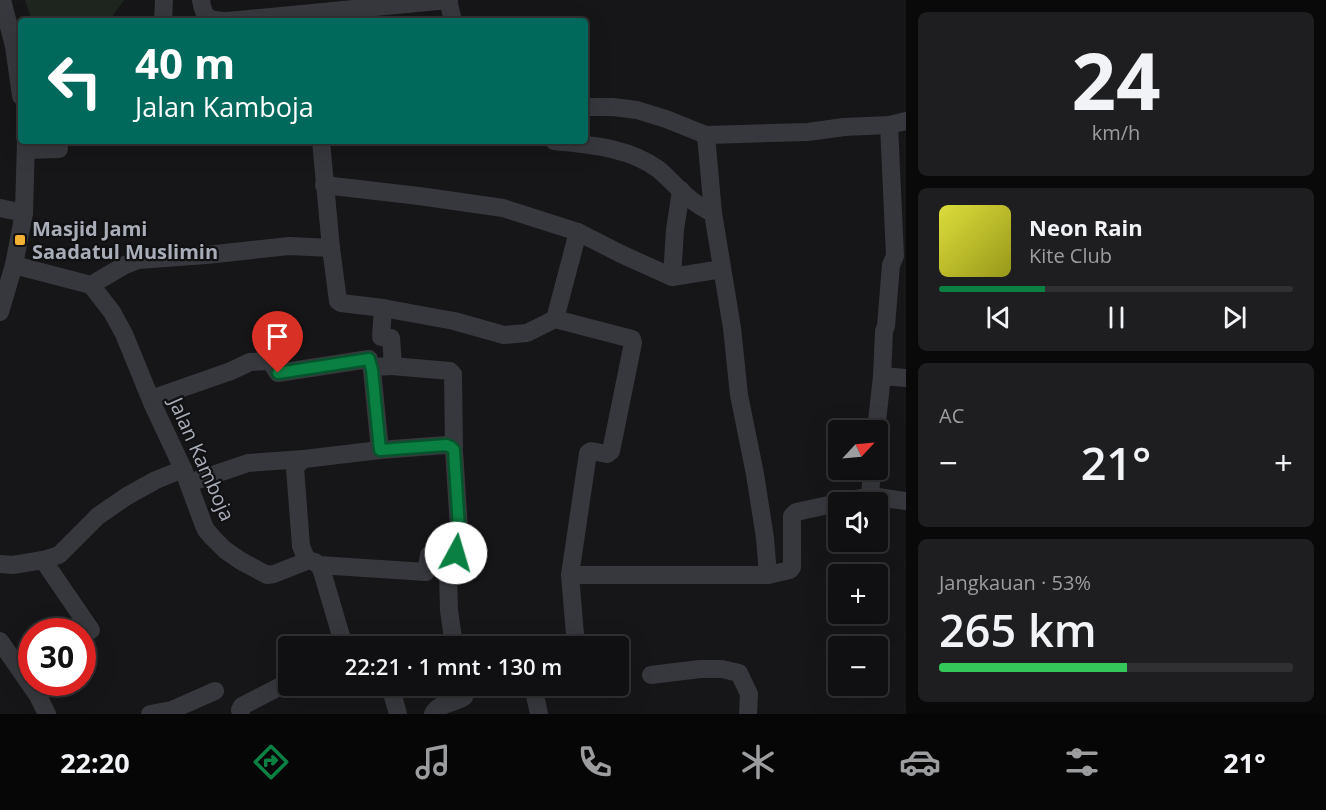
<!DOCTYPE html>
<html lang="id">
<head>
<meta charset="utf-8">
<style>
	body { margin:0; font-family:"Open Sans",sans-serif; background:#1e1e20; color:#f1f3f6; height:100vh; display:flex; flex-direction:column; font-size:22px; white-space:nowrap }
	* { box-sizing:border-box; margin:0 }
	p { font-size:20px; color:#9c9d9f }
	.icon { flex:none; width:33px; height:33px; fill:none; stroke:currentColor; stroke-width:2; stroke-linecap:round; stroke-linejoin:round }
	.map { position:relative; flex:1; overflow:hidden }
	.side { display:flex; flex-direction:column; gap:12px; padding:12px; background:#09090a; width:420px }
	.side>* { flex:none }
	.hud { position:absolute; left:18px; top:18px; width:570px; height:126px; border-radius:6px; box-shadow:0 6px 24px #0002,0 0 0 2px #303032; background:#00695c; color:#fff; overflow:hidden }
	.needle { width:39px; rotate:64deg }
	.tools { position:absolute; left:828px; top:420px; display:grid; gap:12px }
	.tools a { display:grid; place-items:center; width:60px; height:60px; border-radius:6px; background:#101012; box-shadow:0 6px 24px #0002,0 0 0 2px #303032; font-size:30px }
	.speed { position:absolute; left:18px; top:618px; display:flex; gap:12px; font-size:30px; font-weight:700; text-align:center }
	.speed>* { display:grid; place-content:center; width:78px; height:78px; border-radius:50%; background:#101012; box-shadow:0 6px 24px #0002,0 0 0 2px #303032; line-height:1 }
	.speed .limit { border:9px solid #d22; background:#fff; color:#111 }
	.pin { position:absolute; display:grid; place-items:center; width:51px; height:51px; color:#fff; margin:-62px -26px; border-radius:50% 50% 50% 0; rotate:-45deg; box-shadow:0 0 6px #0007 }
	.pin .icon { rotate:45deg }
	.me { position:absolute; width:66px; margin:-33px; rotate:6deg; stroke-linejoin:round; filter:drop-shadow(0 0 4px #0008) }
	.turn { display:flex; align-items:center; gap:21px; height:126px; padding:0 18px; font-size:27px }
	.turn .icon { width:78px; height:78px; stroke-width:2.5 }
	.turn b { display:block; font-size:42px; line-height:51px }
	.big { font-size:45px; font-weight:600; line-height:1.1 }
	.side .card { flex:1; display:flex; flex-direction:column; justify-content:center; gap:9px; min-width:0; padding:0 21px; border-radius:9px; background:#1e1e20 }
	.side .dial { align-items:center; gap:0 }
	.dial b { font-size:78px; line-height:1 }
	.song { display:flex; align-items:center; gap:18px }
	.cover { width:72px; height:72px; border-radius:9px; background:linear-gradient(135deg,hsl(60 70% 55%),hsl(60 70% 35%)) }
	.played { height:6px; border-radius:3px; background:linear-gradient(90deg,#0b8043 30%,#303032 30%) }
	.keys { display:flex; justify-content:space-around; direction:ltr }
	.heat { display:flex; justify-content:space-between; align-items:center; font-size:33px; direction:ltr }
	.charge { height:9px; border-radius:4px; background:linear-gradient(90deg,#34c759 53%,#303032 0) }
	.trip { position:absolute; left:278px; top:636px; width:351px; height:60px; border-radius:6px; background:#101012; box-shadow:0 6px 24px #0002,0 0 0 2px #303032; font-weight:600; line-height:60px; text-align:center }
	.dock { display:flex; height:96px; justify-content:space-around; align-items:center; background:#060607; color:#9c9d9f }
	.dock .icon { width:42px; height:42px }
	.dock .current { color:#0b8043 }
	.dock b { font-size:27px; color:#f1f3f6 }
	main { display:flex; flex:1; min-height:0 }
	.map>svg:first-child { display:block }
	.green { fill:#1e261f }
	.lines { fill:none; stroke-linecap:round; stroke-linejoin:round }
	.minor { stroke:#37383d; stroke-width:18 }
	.route-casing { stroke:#07532c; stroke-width:15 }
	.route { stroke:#0b8043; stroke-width:10 }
	.poi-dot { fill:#f2b134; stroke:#111113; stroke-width:2 }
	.labels { text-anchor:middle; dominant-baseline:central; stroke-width:4.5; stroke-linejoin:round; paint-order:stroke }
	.poi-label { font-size:20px; font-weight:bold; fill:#a8adb8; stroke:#111113; text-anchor:start }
	.street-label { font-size:20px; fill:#a8adb8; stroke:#111113 }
</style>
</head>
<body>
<main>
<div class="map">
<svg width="906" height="714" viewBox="0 0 906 714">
	<rect width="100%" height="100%" fill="#161618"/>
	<path class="green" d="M25,0H124L109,21H32Z"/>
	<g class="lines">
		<g class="minor">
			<path d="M2,0L14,46L21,96"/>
			<path d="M201,0C204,19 208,20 227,21"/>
			<path d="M448,0L453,21"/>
			<path d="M163,21L164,0"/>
			<path d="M227,21L449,0"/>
			<path d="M585,107H613L637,110L666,119L706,135L808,132L844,127L889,125"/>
			<path d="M706,135L713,213L732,328L739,395L755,474L765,538L768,575"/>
			<path d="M321,141L331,248L338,301L341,303L383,308L454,321L504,335L527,333L555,319L578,232L621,254L672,277L722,269"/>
			<path d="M554,141C590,145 628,147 658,169C669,178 678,189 689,198C696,204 704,209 713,213"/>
			<path d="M26,150L59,149L58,141"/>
			<path d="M324,185L419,196L503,208L578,232"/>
			<path d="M0,208L24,213"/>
			<path d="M14,265L91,285L112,312L124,334L153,405L183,469L203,523L206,530L213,538L225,550L241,561L267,575L274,574L307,561L301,546L295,468L297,465L304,459L380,450L446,445L451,447L454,450L460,544L448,572L449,610L454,646"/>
			<path d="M672,277L675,230L681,190"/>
			<path d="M91,285L125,265L138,260L206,255L289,246L331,248"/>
			<path d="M0,312L14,265L24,213L26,141"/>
			<path d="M555,319L632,339L633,343L611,451L607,454L591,451L588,453L570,575"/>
			<path d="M392,366L450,371L453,374L454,450"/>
			<path d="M882,376L906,378"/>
			<path d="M151,399L231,371L250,362L270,361L278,373L369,359L372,370"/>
			<path d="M876,430L882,376L884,331L886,326L891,265L895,256L889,125L906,121"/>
			<path d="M380,450L372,370L373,367L392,366L393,365L391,338L381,337L383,308"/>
			<path d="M189,483L248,463L304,459"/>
			<path d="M870,496L872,470"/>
			<path d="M43,560L91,630"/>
			<path d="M311,561L315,562L321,568L344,646"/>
			<path d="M0,564L13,565L43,560L59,555L98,516L127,496L156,480L183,469"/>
			<path d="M319,565L426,572L429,555L456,553"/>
			<path d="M0,641L38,696L47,714"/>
			<path d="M576,646L570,575H768L790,570L792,567V516L796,512L870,496L906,501"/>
			<path d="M651,675L700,669H722L739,673L749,694L748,714"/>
			<path d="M390,686L398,714"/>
			<path d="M533,686L539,714"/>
			<path d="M150,714L172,710L215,691"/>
			<path d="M241,714L240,710L242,706L283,685"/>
			<path d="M433,714C438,703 454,704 464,697L465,686"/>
		</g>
	</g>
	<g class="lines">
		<defs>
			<path id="route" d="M278,373L369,359L372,370L380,450L446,445L451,447L454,450L460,544L456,553"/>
		</defs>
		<use href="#route" class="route-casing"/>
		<use href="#route" class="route"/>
	</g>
	<rect class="poi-dot" x="14" y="234" width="12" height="12" rx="3"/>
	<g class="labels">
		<g class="poi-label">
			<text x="32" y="228">Masjid Jami<tspan x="32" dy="23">Saadatul Muslimin</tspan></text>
		</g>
		<g class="street-label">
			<text transform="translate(202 459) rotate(66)">Jalan Kamboja</text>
		</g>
	</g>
</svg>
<div class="tools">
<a><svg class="needle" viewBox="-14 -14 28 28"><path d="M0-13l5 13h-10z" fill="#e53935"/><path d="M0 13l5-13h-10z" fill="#9c9d9f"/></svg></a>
<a><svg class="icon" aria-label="sound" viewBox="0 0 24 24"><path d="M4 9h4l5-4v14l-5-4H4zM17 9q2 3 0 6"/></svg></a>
<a>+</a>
<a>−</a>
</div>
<div class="speed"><div class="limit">30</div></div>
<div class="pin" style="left:278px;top:373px;background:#d93025"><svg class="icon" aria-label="arrive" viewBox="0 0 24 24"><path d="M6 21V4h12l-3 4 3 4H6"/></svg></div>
<svg class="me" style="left:456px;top:553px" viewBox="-20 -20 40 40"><circle r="19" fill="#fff"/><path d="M0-13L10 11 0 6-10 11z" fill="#0b8043"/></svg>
<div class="trip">22:21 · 1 mnt · 130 m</div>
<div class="hud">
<div class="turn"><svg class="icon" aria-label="left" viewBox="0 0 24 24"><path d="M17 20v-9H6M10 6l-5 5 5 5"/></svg><div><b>40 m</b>Jalan Kamboja</div></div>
</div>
</div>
<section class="side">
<div class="card dial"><b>24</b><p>km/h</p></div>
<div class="card">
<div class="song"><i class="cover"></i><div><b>Neon Rain</b><p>Kite Club</p></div></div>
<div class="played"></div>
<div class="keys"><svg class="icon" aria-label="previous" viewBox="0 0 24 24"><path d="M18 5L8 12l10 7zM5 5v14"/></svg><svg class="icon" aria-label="pause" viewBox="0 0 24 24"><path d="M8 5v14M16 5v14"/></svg><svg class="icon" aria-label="next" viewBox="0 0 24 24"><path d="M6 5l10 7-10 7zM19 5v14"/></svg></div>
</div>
<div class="card"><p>AC</p>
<div class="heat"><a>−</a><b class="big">21°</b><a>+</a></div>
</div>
<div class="card"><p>Jangkauan · 53%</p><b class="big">265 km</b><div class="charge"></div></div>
</section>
</main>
<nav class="dock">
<b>22:20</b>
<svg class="icon current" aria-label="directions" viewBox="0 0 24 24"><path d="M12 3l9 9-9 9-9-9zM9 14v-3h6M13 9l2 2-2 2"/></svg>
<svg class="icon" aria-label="music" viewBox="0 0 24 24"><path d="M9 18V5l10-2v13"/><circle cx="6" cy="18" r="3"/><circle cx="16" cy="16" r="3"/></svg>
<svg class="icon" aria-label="phone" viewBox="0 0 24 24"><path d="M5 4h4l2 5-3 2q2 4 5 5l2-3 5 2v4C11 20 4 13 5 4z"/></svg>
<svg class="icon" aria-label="climate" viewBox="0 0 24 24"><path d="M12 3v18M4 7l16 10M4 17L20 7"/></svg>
<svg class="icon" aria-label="car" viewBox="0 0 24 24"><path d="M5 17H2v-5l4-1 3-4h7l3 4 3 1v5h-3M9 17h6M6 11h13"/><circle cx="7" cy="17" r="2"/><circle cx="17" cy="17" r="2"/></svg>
<svg class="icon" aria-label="filters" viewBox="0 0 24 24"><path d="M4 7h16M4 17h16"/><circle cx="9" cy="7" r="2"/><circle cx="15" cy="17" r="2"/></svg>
<b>21°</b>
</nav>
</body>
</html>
